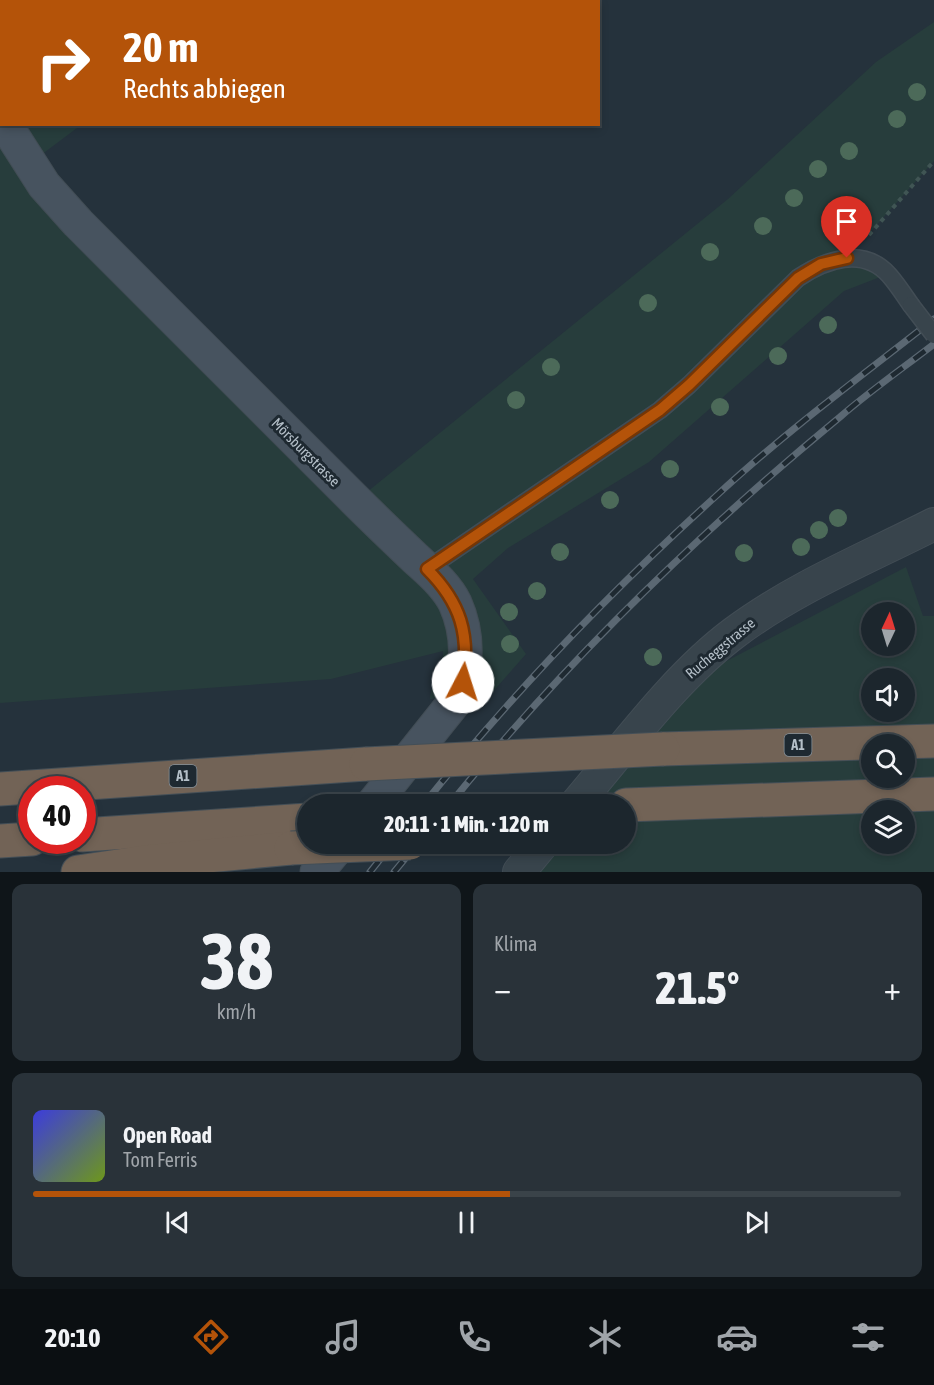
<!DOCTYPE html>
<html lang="de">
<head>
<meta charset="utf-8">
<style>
	body { margin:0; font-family:"Asap Condensed",sans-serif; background:#293239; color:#f1f3f6; height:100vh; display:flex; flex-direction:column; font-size:22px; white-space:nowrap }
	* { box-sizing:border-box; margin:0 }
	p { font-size:20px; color:#a0a5aa }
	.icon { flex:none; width:33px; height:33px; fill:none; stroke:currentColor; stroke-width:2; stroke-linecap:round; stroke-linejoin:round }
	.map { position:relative; height:872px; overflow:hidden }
	.drawer { display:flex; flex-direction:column; gap:12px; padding:12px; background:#0f1519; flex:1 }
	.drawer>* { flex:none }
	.guide { position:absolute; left:0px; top:0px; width:600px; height:126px; box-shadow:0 3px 9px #0003,0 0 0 2px #3a4349; background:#b45309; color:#fff; overflow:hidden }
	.needle { width:39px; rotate:4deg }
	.fabs { position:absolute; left:861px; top:602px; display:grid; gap:12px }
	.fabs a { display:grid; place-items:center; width:54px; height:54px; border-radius:50%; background:#1c262d; box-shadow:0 3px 9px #0003,0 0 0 2px #3a4349; font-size:30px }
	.speed { position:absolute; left:18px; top:776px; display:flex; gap:12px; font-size:30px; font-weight:700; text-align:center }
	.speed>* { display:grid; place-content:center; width:78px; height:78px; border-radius:50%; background:#1c262d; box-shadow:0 3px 9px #0003,0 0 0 2px #3a4349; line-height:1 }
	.speed .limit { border:9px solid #d22; background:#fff; color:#111 }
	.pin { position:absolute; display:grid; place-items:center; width:51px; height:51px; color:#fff; margin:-62px -26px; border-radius:50% 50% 50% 0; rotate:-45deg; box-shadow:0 0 6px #0007 }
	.pin .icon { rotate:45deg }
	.me { position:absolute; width:66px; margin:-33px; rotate:5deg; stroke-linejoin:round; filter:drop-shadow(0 0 4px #0008) }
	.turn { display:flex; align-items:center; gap:21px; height:126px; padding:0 24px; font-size:27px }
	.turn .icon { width:78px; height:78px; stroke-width:2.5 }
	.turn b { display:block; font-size:42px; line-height:51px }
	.big { font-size:45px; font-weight:800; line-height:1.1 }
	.drawer .widget { flex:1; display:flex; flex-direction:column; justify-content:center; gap:9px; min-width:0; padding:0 21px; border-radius:12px; background:#293239 }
	.drawer .dial { align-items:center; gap:0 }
	.dial b { font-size:78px; line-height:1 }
	.song { display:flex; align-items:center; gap:18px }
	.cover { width:72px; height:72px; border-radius:9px; background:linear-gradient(135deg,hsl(240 70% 55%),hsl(80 70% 35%)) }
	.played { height:6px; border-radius:3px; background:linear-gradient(90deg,#b45309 55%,#3a4349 55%) }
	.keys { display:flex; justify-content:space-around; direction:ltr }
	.heat { display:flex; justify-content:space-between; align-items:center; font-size:33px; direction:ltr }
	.drawer .tiles { flex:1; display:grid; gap:12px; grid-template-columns:1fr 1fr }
	.widget:last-child { grid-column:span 2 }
	.trip { position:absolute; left:297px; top:794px; width:339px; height:60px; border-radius:30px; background:#1c262d; box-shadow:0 3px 9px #0003,0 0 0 2px #3a4349; font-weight:800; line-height:60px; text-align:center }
	.menu { display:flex; height:96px; justify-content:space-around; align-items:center; background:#0b0f12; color:#a0a5aa }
	.menu .icon { width:42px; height:42px }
	.menu .on { color:#b45309 }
	.menu b { font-size:27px; color:#f1f3f6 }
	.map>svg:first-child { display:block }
	.green { fill:#273d3c; fill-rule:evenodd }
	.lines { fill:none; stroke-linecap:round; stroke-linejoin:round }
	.lane-casing { stroke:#424d55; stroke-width:19 }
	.street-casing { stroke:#424d55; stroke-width:34 }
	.secondary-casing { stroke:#424d55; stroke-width:35 }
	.highway-casing { stroke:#444f57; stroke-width:35 }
	.path { stroke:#405554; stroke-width:4; stroke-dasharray:4.5 4.5; stroke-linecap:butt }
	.lane { stroke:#38444c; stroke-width:16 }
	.street { stroke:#38444c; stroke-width:32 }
	.secondary { stroke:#47535f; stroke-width:33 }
	.highway { stroke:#726356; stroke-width:33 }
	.rail-casing { stroke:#5b6873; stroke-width:7 }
	.rail { stroke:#1e2931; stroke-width:4.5; stroke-dasharray:14; stroke-linecap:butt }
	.lane-bridge-casing { stroke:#424d55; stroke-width:19; stroke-linecap:butt }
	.highway-bridge-casing { stroke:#444f57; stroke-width:35; stroke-linecap:butt }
	.lane-bridge { stroke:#38444c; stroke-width:16 }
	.highway-bridge { stroke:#726356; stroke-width:33 }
	.tree { fill:#4c6a59 }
	.route-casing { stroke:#753606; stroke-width:15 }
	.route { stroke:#b45309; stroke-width:10 }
	.labels { text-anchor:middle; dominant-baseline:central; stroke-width:6; stroke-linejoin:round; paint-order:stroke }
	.shield { fill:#1e2931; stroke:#87929b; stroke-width:1.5 }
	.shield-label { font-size:14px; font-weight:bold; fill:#b4bfc8 }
	.street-label { font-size:15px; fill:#b4bfc8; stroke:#1e2931 }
</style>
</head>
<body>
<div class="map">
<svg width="934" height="872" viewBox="0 0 934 872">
	<rect width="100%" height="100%" fill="#25323c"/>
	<g class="green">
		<path d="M87,0H244L85,1Z"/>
		<path d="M934,22V161L848,257L888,274L844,291L649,462L508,548L473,579L526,654L490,695L430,699C431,681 444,674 443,651L331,679L0,703V48L1,47L2,124L81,125L29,164L356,501L728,199L876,62Z"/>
		<path d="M906,567L923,616H934V872H519L543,843H626V804H576L675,688ZM872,612H904V645H872ZM872,678H904V711H872ZM872,744H904V777H872ZM872,810H904V843H872Z"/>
	</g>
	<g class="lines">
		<defs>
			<path id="lane" d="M427,569L660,410L689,385L798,278C825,260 863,246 889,275C897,284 904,295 911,305"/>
			<g id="street">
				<path d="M576,804C624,748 675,677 734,633C794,588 867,558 934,524"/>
				<path d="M519,872L543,843"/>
			</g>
			<g id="secondary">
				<path d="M5,124L44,185L78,223C170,315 261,407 354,499C374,519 395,539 416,559C430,572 446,585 455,603C469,634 468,668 456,700L373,804"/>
				<path d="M317,872L341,843"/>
			</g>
			<g id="highway">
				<path d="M663,749L934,741"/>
				<path d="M0,789L366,764"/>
				<path d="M626,805L934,794"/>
				<path d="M82,835L308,820"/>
				<path d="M0,841L32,839"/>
				<path d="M78,872L145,862L291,848"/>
			</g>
		</defs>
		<use href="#lane" class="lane-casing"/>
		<use href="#street" class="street-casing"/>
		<use href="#secondary" class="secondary-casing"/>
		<use href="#highway" class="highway-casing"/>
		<g class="path">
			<path d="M72,2L75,0"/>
			<path d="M151,2L154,0"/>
			<path d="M0,40L2,39"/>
			<path d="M869,235L934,161"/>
		</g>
		<use href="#lane" class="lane"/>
		<use href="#street" class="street"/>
		<use href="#secondary" class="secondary"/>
		<use href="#highway" class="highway"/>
		<defs>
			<g id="rail">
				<path d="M424,804C512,694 611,591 715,497C784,433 860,377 934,319"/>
				<path d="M450,804C565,662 699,533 840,417C870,391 903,368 934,344"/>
				<path d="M370,872L393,843"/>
				<path d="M394,872L418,843"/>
			</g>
		</defs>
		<use href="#rail" class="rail-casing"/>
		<use href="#rail" class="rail"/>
		<defs>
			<path id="lane-bridge" d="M911,305L934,335"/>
			<g id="highway-bridge">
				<path d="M366,764L663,749"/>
				<path d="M291,848L410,843"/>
			</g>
		</defs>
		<use href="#lane-bridge" class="lane-bridge-casing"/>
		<use href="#highway-bridge" class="highway-bridge-casing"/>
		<use href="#lane-bridge" class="lane-bridge"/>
		<use href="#highway-bridge" class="highway-bridge"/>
	</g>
	<g class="tree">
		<circle cx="917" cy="92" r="9"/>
		<circle cx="897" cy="119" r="9"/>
		<circle cx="849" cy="151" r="9"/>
		<circle cx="818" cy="169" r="9"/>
		<circle cx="794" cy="198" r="9"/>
		<circle cx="763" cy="226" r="9"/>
		<circle cx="710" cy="252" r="9"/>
		<circle cx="648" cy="303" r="9"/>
		<circle cx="828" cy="325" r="9"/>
		<circle cx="778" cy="356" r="9"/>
		<circle cx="551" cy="367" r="9"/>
		<circle cx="516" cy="400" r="9"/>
		<circle cx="720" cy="407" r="9"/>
		<circle cx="670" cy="469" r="9"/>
		<circle cx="610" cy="500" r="9"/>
		<circle cx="838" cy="518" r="9"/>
		<circle cx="819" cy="530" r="9"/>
		<circle cx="801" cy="547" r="9"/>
		<circle cx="560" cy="552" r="9"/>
		<circle cx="744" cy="553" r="9"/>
		<circle cx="537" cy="591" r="9"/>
		<circle cx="509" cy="612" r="9"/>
		<circle cx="510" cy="644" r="9"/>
		<circle cx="653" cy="657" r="9"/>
	</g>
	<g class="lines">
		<defs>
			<path id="route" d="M463,682C470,634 461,603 427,569L660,410L689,385L798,278L821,264L847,258"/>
		</defs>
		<use href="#route" class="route-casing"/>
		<use href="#route" class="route"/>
	</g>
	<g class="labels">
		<g class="shield">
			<rect x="784.5" y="734" width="27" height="22" rx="4.5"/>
			<rect x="169.5" y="765" width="27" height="22" rx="4.5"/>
		</g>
		<g class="shield-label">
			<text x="798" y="745">A1</text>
			<text x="183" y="776">A1</text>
		</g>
		<g class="street-label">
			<text transform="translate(306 452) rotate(45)">Mörsburgstrasse</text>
			<text transform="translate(720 648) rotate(-40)">Rucheggstrasse</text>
		</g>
	</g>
</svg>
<div class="fabs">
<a><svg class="needle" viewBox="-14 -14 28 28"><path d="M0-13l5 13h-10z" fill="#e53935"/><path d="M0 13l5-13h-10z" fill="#a0a5aa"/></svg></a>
<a><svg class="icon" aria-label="sound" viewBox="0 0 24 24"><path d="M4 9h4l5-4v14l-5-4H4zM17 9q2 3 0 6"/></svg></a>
<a><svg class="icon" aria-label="search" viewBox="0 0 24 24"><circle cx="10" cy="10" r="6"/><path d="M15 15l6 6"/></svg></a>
<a><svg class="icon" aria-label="layers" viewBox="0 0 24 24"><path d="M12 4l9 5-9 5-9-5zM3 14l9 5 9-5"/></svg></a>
</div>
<div class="speed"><div class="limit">40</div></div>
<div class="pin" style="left:847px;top:258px;background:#d93025"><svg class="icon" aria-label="arrive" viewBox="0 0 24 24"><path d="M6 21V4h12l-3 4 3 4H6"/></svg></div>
<svg class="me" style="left:463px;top:682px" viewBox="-20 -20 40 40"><circle r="19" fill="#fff"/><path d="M0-13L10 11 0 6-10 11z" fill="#b45309"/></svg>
<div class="trip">20:11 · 1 Min. · 120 m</div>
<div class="guide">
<div class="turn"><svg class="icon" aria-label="right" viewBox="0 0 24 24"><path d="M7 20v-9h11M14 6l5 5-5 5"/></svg><div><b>20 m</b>Rechts abbiegen</div></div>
</div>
</div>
<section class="drawer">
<div class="tiles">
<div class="widget dial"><b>38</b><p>km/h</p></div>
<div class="widget"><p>Klima</p>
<div class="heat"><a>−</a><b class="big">21.5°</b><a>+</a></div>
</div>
<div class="widget">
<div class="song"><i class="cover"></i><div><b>Open Road</b><p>Tom Ferris</p></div></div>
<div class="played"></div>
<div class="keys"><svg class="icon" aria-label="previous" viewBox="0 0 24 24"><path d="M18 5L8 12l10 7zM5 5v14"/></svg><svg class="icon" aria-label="pause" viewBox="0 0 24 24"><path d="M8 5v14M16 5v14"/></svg><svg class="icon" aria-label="next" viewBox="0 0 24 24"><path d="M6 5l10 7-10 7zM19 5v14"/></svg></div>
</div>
</div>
</section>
<nav class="menu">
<b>20:10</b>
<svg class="icon on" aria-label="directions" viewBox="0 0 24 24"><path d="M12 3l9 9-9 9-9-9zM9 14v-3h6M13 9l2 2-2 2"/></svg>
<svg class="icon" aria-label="music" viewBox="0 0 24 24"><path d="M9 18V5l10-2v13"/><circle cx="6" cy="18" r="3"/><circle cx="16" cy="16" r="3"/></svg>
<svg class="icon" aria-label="phone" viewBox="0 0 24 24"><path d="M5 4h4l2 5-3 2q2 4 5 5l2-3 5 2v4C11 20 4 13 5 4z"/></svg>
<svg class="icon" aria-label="climate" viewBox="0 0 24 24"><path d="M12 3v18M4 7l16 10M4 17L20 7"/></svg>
<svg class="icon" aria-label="car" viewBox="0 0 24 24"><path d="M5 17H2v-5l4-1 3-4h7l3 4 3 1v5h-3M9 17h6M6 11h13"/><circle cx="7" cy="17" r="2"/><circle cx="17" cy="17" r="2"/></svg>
<svg class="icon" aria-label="filters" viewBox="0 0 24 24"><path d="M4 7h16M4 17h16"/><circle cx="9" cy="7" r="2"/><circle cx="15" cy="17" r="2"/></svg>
</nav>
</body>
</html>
